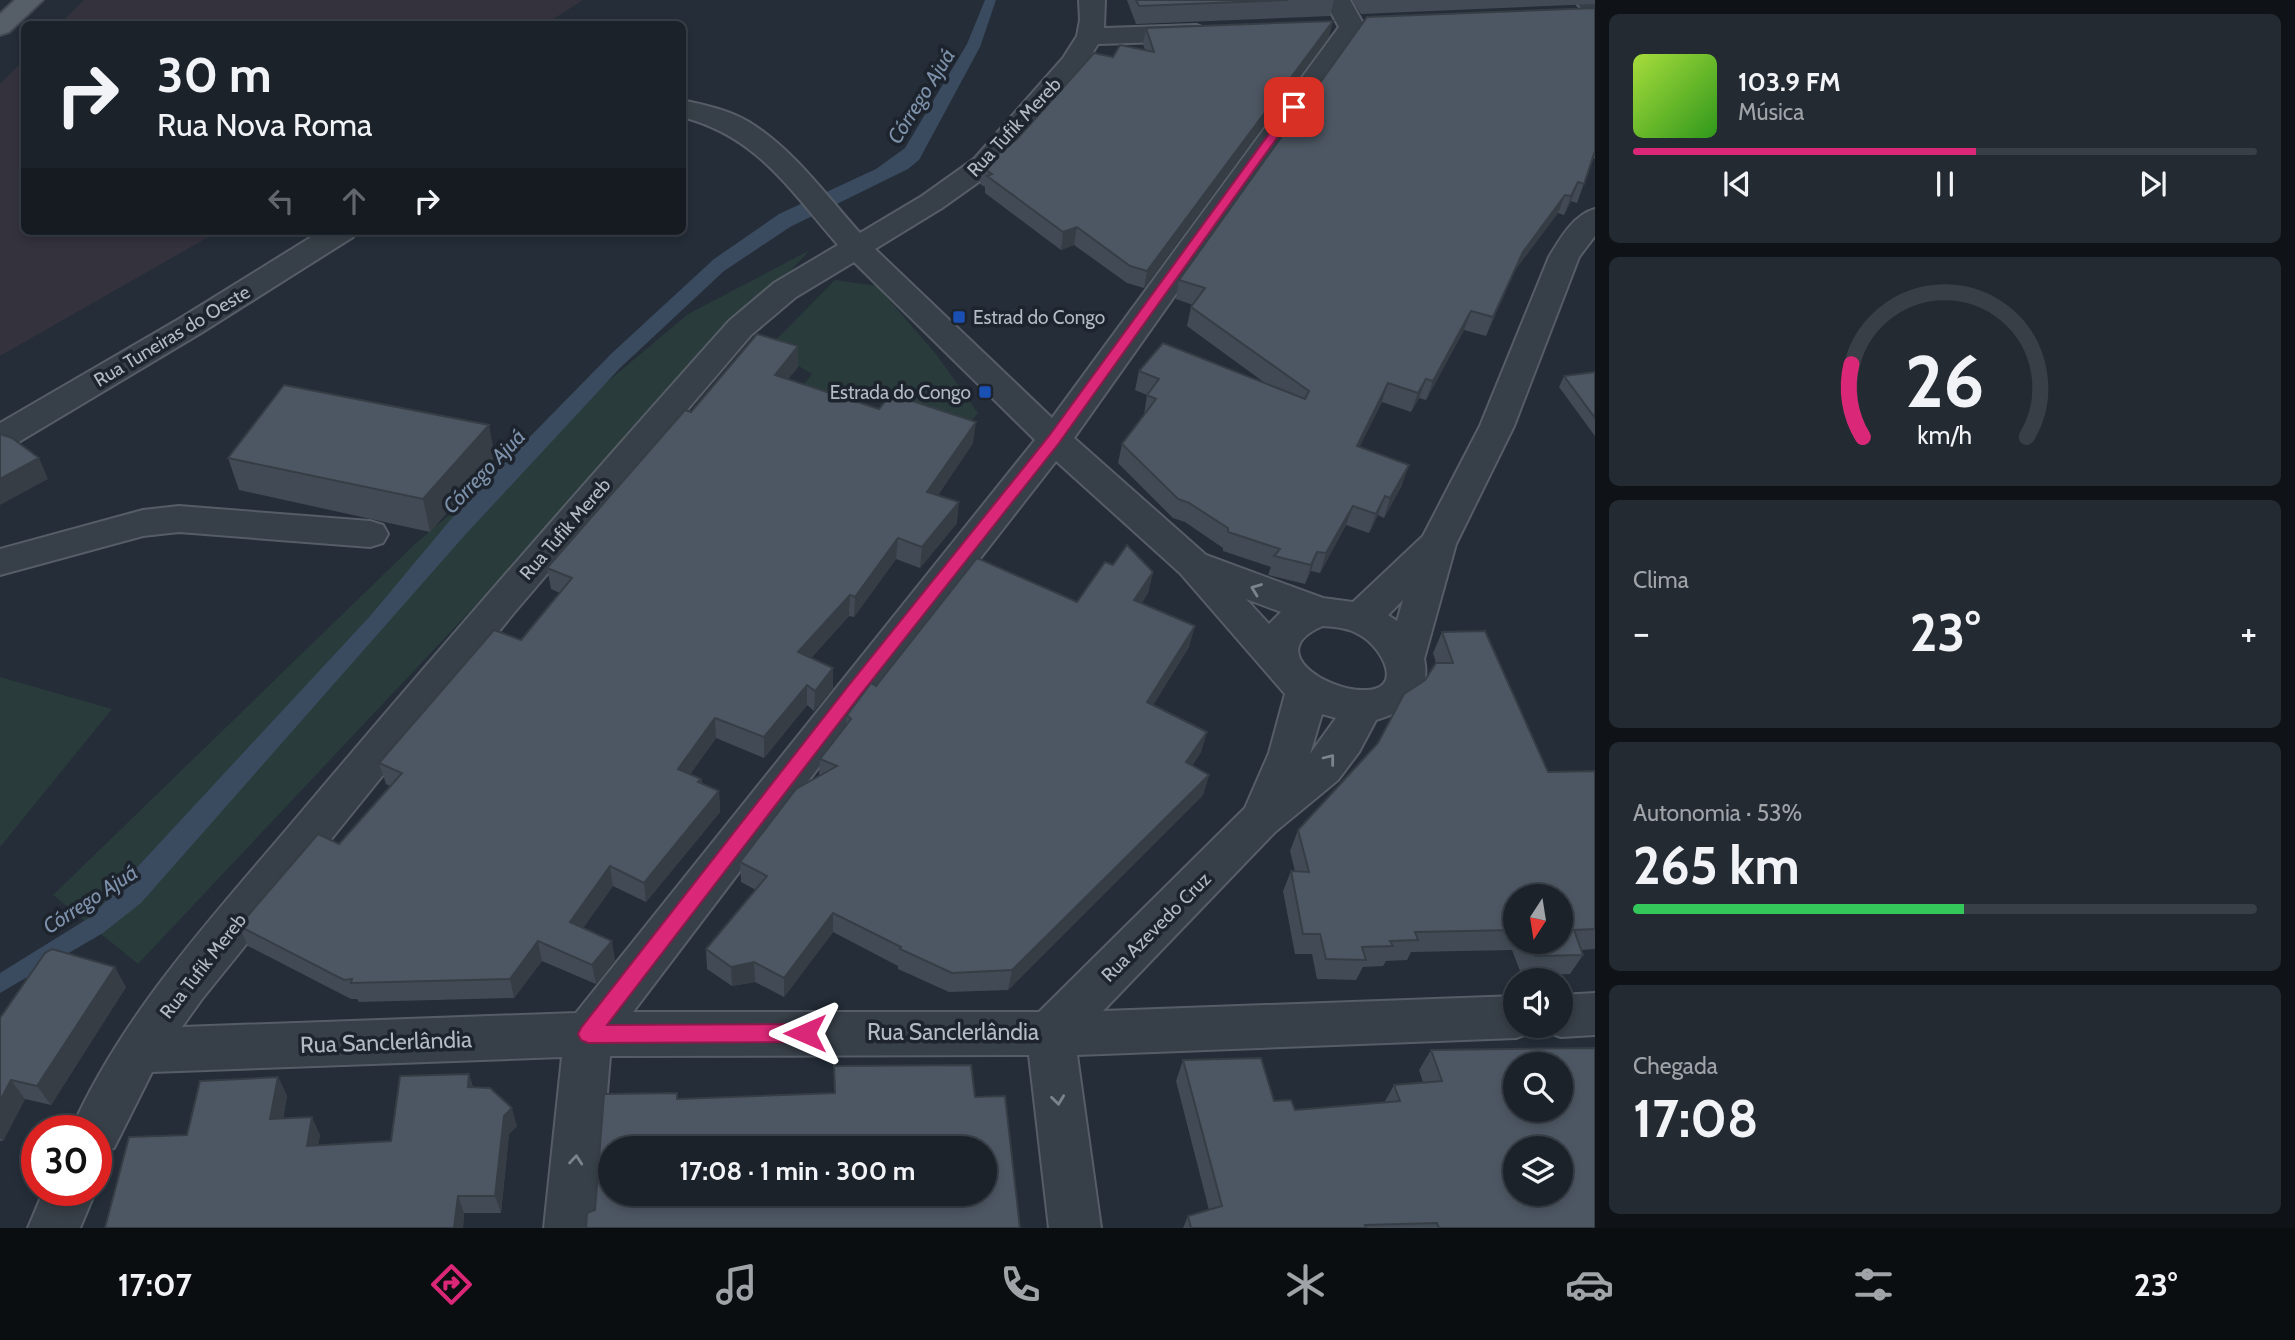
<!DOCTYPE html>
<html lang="pt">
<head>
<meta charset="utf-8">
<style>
	body { margin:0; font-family:Cabin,sans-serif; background:#242a32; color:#f1f3f6; height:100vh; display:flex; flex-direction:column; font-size:26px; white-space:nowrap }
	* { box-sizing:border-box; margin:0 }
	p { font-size:23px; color:#a0a4a8 }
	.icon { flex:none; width:38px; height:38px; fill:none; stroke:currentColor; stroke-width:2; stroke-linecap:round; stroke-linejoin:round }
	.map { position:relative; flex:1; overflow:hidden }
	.drawer { display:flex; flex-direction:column; gap:14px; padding:14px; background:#0f1317; width:700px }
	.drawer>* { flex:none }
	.guide { position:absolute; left:21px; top:21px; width:665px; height:214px; border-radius:10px; box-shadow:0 4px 10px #0003,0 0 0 2px #393f47; background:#1b222a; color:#f1f3f6; overflow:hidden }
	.needle { width:46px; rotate:192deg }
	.controls { position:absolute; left:1503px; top:884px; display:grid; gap:14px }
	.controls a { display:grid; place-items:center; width:70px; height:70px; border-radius:50%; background:#1b222a; box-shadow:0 4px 10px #0003,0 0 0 2px #393f47; font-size:35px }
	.speed { position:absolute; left:21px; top:1115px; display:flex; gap:14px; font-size:35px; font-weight:700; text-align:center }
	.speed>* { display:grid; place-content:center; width:91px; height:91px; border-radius:50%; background:#1b222a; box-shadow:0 4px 10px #0003,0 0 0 2px #393f47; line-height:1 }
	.speed .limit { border:10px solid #d22; background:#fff; color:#111 }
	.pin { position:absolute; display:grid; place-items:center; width:60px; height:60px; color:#fff; margin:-30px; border-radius:14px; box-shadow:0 4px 10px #0006 }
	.me { position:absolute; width:77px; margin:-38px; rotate:270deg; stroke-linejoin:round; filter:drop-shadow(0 0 5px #0008) }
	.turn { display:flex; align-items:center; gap:24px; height:147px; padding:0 21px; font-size:32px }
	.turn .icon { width:91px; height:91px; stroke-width:2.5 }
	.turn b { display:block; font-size:49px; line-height:60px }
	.lanes { display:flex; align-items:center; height:66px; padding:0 21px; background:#0003; justify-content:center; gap:35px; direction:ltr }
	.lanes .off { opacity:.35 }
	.big { font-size:52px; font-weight:700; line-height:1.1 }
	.drawer .widget { flex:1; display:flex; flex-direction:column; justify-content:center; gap:10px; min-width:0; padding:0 24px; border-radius:10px; background:#242a32 }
	.drawer .dial { align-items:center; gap:0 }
	.dial svg { height:182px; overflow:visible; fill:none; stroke:#393f47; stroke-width:7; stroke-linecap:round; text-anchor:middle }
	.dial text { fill:#f1f3f6; stroke:none }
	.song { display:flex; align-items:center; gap:21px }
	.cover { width:84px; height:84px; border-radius:10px; background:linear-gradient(135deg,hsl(80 70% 55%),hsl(110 70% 35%)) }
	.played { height:7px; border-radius:4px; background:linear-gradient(90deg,#db2777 55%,#393f47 55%) }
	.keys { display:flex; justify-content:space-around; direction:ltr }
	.heat { display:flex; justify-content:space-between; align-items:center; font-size:38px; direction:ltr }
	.charge { height:10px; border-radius:5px; background:linear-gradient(90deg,#34c759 53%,#393f47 0) }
	.trip { position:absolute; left:598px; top:1136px; width:399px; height:70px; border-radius:35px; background:#1b222a; box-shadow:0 4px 10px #0003,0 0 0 2px #393f47; font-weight:700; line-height:70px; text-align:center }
	.dock { display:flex; height:112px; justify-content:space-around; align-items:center; background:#0b0e11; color:#a0a4a8 }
	.dock .icon { width:49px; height:49px }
	.dock .active { color:#db2777 }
	.dock b { font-size:32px; color:#f1f3f6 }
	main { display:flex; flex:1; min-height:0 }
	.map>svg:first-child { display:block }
	.medical { fill:#33323d }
	.green { fill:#293b3b }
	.water { fill:#3b4b5f }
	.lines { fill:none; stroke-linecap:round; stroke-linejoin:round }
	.minor-casing { stroke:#565d66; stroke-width:4 }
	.major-casing { stroke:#414851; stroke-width:4 }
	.minor { fill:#373f48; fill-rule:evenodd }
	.major { fill:#565e68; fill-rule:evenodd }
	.wall { fill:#424b55; fill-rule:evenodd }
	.shaded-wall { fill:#363d45 }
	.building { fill:#4d5763; stroke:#363d45; stroke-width:2; fill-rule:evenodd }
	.oneway { stroke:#7b838c }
	.route { fill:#db2777; stroke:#8e194d; stroke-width:2 }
	.transit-dot { fill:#1a4fb4; stroke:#1d242d; stroke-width:2.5 }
	.labels { text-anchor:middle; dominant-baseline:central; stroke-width:7; stroke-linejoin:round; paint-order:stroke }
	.street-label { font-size:19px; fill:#b3bac4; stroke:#1d242d }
	.poi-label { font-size:19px; fill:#b3bac4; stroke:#1d242d; text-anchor:start }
	.water-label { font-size:21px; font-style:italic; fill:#7d91aa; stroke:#1d242d }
	.near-street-label { font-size:23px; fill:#b3bac4; stroke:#1d242d }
</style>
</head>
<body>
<main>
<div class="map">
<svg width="1595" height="1228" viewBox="0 0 1595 1228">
	<rect width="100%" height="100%" fill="#242d38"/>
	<g class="medical">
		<path d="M84,0H583L546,24H60Z"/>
		<path d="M24,60V231H219L0,356V84Z"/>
	</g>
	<g class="green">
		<path d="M810,250L138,964L53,895L416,543L688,314Z"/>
		<path d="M835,280L877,286L936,354L978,413L964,428L893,412L886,389L838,410L798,392L812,374L768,348Z"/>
		<path d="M0,677L112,709L0,847Z"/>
	</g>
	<path class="water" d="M985,0H996L980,47L919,160L908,169L790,227L724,271L620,368L465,535L141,903L103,933L0,993V973L92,916L371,615L462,506L612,353L714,259L779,214L876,169L905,148L967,44Z"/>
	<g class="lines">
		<defs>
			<g id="minor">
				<path d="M1079,0H1105L1104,28L1196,25L1205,28L1209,33L1205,38L1196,41L1098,44L1083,68L994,171L942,208L875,249L1052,418L1339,27L1324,0H1350L1365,27L1074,438L1206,555L1323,598L1353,602L1423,536L1480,426L1549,257C1560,239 1573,215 1595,209V236L1579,257L1514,426L1456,544L1424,659C1432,695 1406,711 1376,720L1359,752L1338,780L1275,832L1103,1011L1516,996V1026H1536L1533,1032L1516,1038L1077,1055L1101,1228H1049L1029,1055L610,1056L596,1228H544L562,1057L152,1072L114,1148L96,1154V1130H71C126,1006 223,906 309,803C447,640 587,480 729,321L774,283L838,245C790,190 757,136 682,117V100C705,105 729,110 749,122C793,149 825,194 860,233L922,196L974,159L1063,58L1077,36L1080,20ZM854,262L1035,440L576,1013L182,1027L202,999L513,614L751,335L796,297ZM1056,461L1180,573L1285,694L1269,753L1245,808L1039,1012H633L869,701ZM1246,599L1281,612L1269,624ZM1403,600L1397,621L1388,615ZM1323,626C1336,627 1349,628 1360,635C1382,647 1406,691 1363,690C1326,690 1263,651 1323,626ZM1322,714L1336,718L1310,754Z"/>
				<path d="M1574,0H1595V17L1586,14Z"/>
				<path d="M321,231H357L353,237L201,333L12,446L0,449V423L179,319Z"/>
				<path d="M179,506L370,521L383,525L388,534L383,543L370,547L179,532L143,536L0,575V549L143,510Z"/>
				<path d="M1595,993V1035L1561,1037L1544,1031L1542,1026H1561V995Z"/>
				<path d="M44,1190H96L80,1228H28Z"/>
			</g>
			<path id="major" d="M15,0H43L9,32L0,35V14Z"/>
		</defs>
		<use href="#minor" class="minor-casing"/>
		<use href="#major" class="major-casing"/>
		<use href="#minor" class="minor"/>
		<use href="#major" class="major"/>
	</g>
	<g class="wall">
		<path d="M1127,0H1334L1330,16L1136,24Z"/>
		<path d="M1352,0H1595V4L1361,14Z"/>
		<path d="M1595,8V159L1593,158L1577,203L1571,201L1564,215L1558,213L1515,270L1486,336L1464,330L1426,400L1419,398L1411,412L1382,402L1359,447L1402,485L1384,518L1378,515L1369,533L1346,525L1320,573L1311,571L1305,584L1268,575L1271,567L1223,551V548L1185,522L1173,518L1118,463L1122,444L1144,415L1147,395L1135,390L1139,371L1265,383L1187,326L1191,307L1193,305L1176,299L1179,280Z"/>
		<path d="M1146,28L1329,37L1144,288L1127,283L1074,245L1061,250L985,193V187L980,184L982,167L1017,139L1113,57L1145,50L1143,44Z"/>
		<path d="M798,367L788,379L973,443L938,495L957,523L920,568L896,559L854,617L849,616L811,658L833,668V688L814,711L807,705L764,758L716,738L690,774L701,779L702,784L719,791L720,812L646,902L613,886L583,928L615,960L596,984L542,961L514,998L359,1002L357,999H351L248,946L239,926L339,844L390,786L386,784L379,763L521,640L560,593L551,589L547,568L691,412Z"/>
		<path d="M1595,372V436L1559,387L1564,376Z"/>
		<path d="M495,457L430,532L239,490L228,458Z"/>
		<path d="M1113,565L1153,572L1148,593L1141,604L1189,647L1153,705L1207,732L1201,752L1192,766L1209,775L1203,795L1008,990L949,992L898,969V966L833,932L784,997L755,982L732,986L707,969L706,949L756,890L741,882L740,862L819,776L820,759L846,725L847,715L876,686L1077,602Z"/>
		<path d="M1442,632L1548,772L1595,771V949L1581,950L1583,955L1570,974L1522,976L1512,950L1411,952L1407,960L1386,961L1383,966L1363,967L1356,980L1317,979L1312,954H1295L1283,891L1291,871H1295L1290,851L1298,830L1378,743L1425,680L1436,663L1433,653ZM1516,896L1561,942H1516Z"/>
		<path d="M126,987L51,1105L25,1099L3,1141H0V1018Z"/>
		<path d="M1431,1050L1595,1228H1183L1188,1216L1209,1210L1176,1081L1183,1060L1295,1110L1384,1103L1394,1085L1423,1082L1419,1070Z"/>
		<path d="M469,1074L473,1087L517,1126L509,1134L501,1213H464L463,1228H105L187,1135L278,1077L287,1096L283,1119L320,1135L318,1145L391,1141Z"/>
	</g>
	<g class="shaded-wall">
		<path d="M1333,21L1329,37L1144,288L1147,271Z"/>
		<path d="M1578,182L1571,201L1564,215L1571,196Z"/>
		<path d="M1565,195L1558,213L1515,270L1486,336L1493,317L1523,252Z"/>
		<path d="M1077,227L1074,245L1061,250L1063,232Z"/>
		<path d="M1471,311L1464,330L1426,400L1433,381Z"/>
		<path d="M798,346V367L775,395V375Z"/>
		<path d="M1426,379L1419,398L1411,412L1418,393Z"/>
		<path d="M1388,383L1382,402L1350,466L1357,446Z"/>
		<path d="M976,422L973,443L926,512L927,492Z"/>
		<path d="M489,425L495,457L430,532L423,499Z"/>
		<path d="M39,458L48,479L0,505V479Z"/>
		<path d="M1409,465L1402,485L1384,518L1390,498Z"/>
		<path d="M1385,496L1378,515L1369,533L1376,514Z"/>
		<path d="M959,502L957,523L920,568L922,547Z"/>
		<path d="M1353,506L1346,525L1320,573L1326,553Z"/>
		<path d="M898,538L896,559L854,617L855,597Z"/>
		<path d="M1317,552L1311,571L1305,584L1311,565Z"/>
		<path d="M1153,572L1148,593L1129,622L1134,600Z"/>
		<path d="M850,595L849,616L798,673V652Z"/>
		<path d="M1195,626L1189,647L1142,723L1147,702Z"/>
		<path d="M833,668V688L814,711L815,691Z"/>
		<path d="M807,685V705L764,758V737Z"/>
		<path d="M715,718L716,738L680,789L678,769Z"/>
		<path d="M1207,732L1201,752L1180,783L1186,762Z"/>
		<path d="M1209,775L1203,795L1008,990L1012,970Z"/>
		<path d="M719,791L720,812L646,902L644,883Z"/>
		<path d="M610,866L613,886L574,941L570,922Z"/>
		<path d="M833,913V932L784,997V978Z"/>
		<path d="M538,941L542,961L514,998L510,979Z"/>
		<path d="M612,941L615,960L596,984L592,965Z"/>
		<path d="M754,962L755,982L732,986L731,967Z"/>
		<path d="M115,967L126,987L51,1105L37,1086Z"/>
		<path d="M469,1074L474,1092L468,1087Z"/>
		<path d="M278,1077L287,1096L279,1137L270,1119Z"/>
		<path d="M11,1080L25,1099L3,1141L0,1138V1101Z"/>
		<path d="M512,1108L517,1126L509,1134L501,1213L495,1196L504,1116Z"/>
		<path d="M312,1117L320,1135L315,1163L307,1146Z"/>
		<path d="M458,1196L464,1213L463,1228H454Z"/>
	</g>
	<g class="building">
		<path d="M1136,0H1288L1139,6Z"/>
		<path d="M1595,8V151L1584,184L1578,182L1571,196L1565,195L1523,252L1493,317L1471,311L1433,381L1426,379L1418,393L1388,383L1357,446L1409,465L1390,498L1385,496L1376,514L1353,506L1326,553L1317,552L1311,565L1274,556L1280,549L1228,532V528L1189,503L1178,499L1122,444L1156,399L1147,395L1159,379L1139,371L1163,343L1305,399L1309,391L1191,307L1205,288L1179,280L1367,17Z"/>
		<path d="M1333,21L1147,271L1130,266L1077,227L1063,232L987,176L992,174L982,167L1017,139L1094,53L1113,57L1120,45L1154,52L1146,28Z"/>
		<path d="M757,334L798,346L775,375L879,409L891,394L976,422L927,492L959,502L922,547L898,538L855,597L850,595L798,652L833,668L815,691L807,685L764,737L715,718L678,769L701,779L698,782L719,791L644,883L610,866L570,922L612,941L592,965L538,941L510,979L351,983L352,979L344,980L239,926L318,834L339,844L402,773L379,763L494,630L521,640L572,578L547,568L685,410L691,412Z"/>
		<path d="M1595,372V418L1564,376Z"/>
		<path d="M284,385L489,425L423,499L228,458Z"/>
		<path d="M0,434L12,438L39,458L0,479Z"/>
		<path d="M1127,545L1153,572L1134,600L1195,626L1147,702L1207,732L1186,762L1209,775L1012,970L952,973L900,949L901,947L833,913L784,978L754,962L731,967L706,949L767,876L740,862L796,789L837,766L820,759L851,719L847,715L871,683L876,686L977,558L1077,602L1105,562L1113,565Z"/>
		<path d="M1485,631L1548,772L1595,771V929L1574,930L1583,955L1535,956L1529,942H1561V896H1516V930L1415,932L1418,940L1390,941L1393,946L1362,947L1366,960L1326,959L1320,934H1303L1291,871L1309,872L1298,830L1378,743L1404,694L1425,680L1436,663H1453L1442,632Z"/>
		<path d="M52,949L115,967L37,1086L11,1080L0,1101V1018L45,953Z"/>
		<path d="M1595,1048V1228H1439L1437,1223L1365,1225L1366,1228H1191L1188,1216L1222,1206L1183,1060L1261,1058L1274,1101L1291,1100L1295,1110L1400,1101L1394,1085L1442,1081L1431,1050ZM1516,1064H1561V1110H1516ZM1516,1148H1561V1194H1516Z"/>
		<path d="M971,1065L975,1097L1005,1096L1020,1228H586L587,1213L595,1210L604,1094L677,1093V1099L835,1093L834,1066ZM611,1148H985V1194H611Z"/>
		<path d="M469,1074L468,1087L490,1088L512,1108L504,1116L495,1196H458L454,1228H105L129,1137L187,1135L200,1081L278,1077L270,1119L312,1117L307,1146L391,1141L400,1076Z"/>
	</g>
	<defs><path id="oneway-chevron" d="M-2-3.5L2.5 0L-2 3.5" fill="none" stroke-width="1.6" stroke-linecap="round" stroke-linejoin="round" transform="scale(1.75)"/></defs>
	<g class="oneway">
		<use href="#oneway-chevron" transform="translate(1256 589) rotate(-159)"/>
		<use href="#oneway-chevron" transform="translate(1330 759) rotate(-52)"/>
		<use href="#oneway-chevron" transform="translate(1058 1100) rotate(83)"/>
		<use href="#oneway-chevron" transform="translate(576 1160) rotate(-85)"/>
	</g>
	<path class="route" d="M1290,105L1299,107L1059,443L861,694L607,1025L805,1024L812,1027L815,1033L812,1039L805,1042L588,1043L581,1040L578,1034L581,1028L849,685L1049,436Z"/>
	<g class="transit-dot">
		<rect x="952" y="310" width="14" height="14" rx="3.5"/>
		<rect x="978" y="385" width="14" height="14" rx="3.5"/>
	</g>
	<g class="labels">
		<g class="street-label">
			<text transform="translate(1014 127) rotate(-47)">Rua Tufik Mereb</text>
			<text transform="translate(172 336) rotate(-31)">Rua Tuneiras do Oeste</text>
			<text transform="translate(565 529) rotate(-49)">Rua Tufik Mereb</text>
			<text transform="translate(1156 927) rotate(-45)">Rua Azevedo Cruz</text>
			<text transform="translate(203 966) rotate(-52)">Rua Tufik Mereb</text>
		</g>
		<g class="poi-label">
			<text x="973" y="317">Estrad do Congo</text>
			<text x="971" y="392" text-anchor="end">Estrada do Congo</text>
		</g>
		<g class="water-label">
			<text transform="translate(921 96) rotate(-58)">Córrego Ajuá</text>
			<text transform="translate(484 471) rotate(-46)">Córrego Ajuá</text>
			<text transform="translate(90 899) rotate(-33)">Córrego Ajuá</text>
		</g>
		<g class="near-street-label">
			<text x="953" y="1032">Rua Sanclerlândia</text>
			<text transform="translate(386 1042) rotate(-2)">Rua Sanclerlândia</text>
		</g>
	</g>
</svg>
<div class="controls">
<a><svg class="needle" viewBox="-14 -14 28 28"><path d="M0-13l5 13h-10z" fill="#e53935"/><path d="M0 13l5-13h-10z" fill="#a0a4a8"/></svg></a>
<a><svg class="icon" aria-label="sound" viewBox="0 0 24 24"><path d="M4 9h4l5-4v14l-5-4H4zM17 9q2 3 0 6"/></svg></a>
<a><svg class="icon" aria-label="search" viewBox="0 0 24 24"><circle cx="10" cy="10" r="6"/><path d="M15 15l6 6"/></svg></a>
<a><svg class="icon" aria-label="layers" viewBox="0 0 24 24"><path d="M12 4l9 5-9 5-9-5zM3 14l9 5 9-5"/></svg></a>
</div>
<div class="speed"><div class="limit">30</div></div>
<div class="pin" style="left:1294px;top:107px;background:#d93025"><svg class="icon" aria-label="arrive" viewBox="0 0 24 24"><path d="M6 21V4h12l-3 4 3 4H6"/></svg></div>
<svg class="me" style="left:805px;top:1033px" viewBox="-20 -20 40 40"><path d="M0-17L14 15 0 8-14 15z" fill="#db2777" stroke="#fff" stroke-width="4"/></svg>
<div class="trip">17:08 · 1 min · 300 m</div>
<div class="guide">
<div class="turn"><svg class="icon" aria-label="right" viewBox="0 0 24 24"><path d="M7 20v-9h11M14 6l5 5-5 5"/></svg><div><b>30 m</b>Rua Nova Roma</div></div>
<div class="lanes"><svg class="icon off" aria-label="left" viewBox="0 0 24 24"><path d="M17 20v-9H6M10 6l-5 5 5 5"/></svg><svg class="icon off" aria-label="ahead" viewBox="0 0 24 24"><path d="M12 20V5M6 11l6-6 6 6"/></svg><svg class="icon" aria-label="right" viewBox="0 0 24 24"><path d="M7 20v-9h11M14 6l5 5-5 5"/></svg></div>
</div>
</div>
<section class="drawer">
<div class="widget">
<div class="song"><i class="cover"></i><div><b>103.9 FM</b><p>Música</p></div></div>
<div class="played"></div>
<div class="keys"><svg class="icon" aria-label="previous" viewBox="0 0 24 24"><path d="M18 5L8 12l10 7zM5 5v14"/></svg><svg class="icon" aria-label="pause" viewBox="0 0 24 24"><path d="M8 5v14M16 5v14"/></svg><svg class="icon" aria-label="next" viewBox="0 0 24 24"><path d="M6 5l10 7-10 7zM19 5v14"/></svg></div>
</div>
<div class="widget dial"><svg viewBox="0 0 100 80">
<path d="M14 69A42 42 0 1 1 86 69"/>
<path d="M14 69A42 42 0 0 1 9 37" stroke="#db2777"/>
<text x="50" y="56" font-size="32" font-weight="700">26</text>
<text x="50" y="72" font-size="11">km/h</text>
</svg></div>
<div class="widget"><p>Clima</p>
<div class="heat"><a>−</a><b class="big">23°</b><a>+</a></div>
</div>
<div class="widget"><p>Autonomia · 53%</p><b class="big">265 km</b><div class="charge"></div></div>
<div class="widget"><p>Chegada</p><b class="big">17:08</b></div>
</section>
</main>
<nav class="dock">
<b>17:07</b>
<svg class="icon active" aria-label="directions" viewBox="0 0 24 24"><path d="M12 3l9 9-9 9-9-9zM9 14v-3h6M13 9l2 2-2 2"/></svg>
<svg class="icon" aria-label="music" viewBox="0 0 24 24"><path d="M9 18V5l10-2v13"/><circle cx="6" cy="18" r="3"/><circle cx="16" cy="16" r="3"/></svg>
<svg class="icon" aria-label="phone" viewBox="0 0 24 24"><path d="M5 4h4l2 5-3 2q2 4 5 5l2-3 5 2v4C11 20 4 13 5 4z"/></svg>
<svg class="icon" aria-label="climate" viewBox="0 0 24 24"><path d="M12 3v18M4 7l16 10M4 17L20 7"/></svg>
<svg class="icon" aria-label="car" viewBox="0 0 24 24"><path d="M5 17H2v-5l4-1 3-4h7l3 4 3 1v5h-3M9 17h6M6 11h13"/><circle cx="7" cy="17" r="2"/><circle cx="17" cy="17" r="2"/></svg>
<svg class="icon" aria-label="filters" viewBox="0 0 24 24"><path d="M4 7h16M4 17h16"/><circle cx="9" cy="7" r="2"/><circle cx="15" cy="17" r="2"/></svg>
<b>23°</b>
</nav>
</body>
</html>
